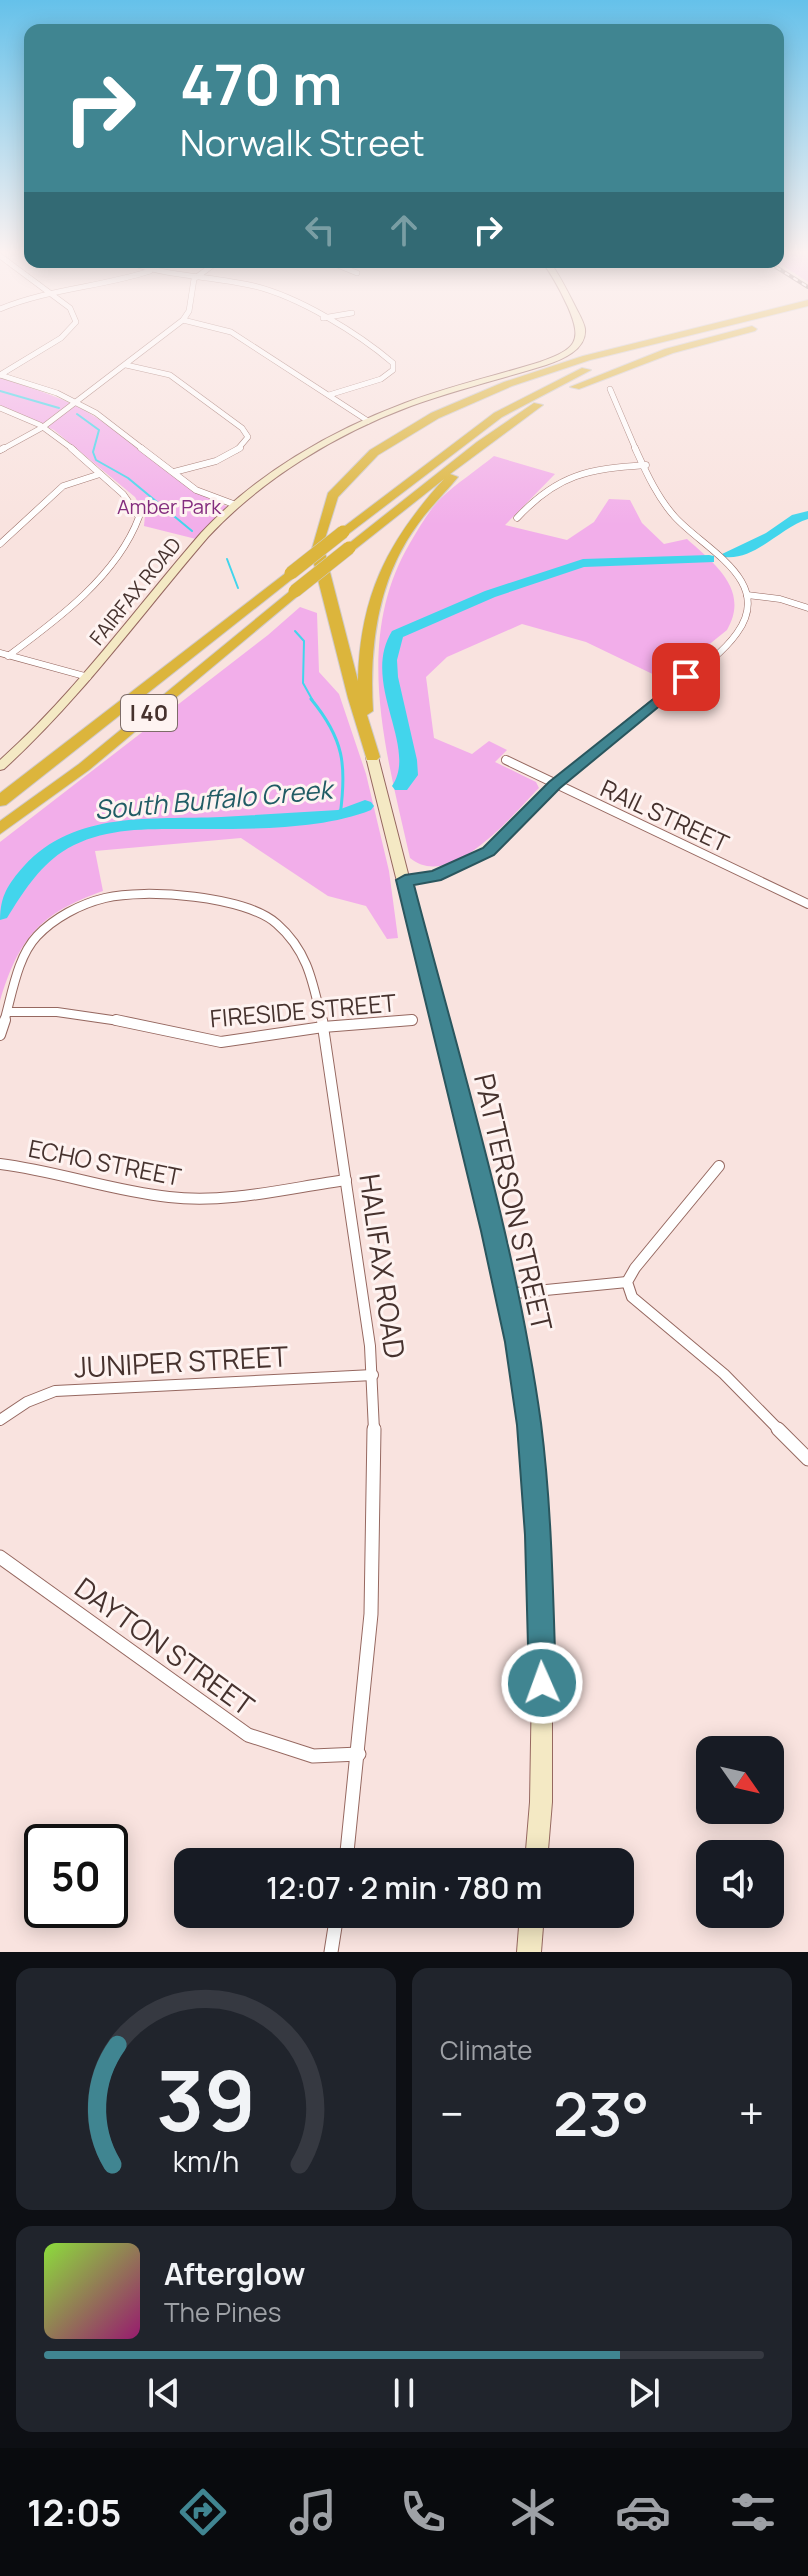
<!DOCTYPE html>
<html lang="en">
<head>
<meta charset="utf-8">
<style>
	body { margin:0; font-family:Manrope,sans-serif; background:#20242c; color:#f1f3f6; height:100vh; display:flex; flex-direction:column; font-size:30px; white-space:nowrap }
	* { box-sizing:border-box; margin:0 }
	p { font-size:26px; color:#9ea1a6 }
	.icon { flex:none; width:44px; height:44px; fill:none; stroke:currentColor; stroke-width:2; stroke-linecap:round; stroke-linejoin:round }
	.map { position:relative; height:1952px; overflow:hidden }
	.sheet { display:flex; flex-direction:column; gap:16px; padding:16px; background:#0d0f14; flex:1 }
	.sheet>* { flex:none }
	.top-card { position:absolute; left:24px; top:24px; width:760px; height:244px; border-radius:16px; box-shadow:0 4px 20px #0003; background:#408591; color:#fff; overflow:hidden }
	.needle { width:52px; rotate:124deg }
	.fabs { position:absolute; left:696px; top:1736px; display:grid; gap:16px }
	.fabs a { display:grid; place-items:center; width:88px; height:88px; border-radius:16px; background:#171b24; box-shadow:0 4px 20px #0003; font-size:40px }
	.speed { position:absolute; left:24px; top:1824px; display:flex; gap:16px; font-size:40px; font-weight:700; text-align:center }
	.speed>* { display:grid; place-content:center; width:104px; height:104px; border-radius:50%; background:#171b24; box-shadow:0 4px 20px #0003; line-height:1 }
	.speed .limit { border:4px solid #111; border-radius:12px; background:#fff; color:#111 }
	.pin { position:absolute; display:grid; place-items:center; width:68px; height:68px; color:#fff; margin:-34px; border-radius:16px; box-shadow:0 4px 12px #0006 }
	.me { position:absolute; width:88px; margin:-44px; rotate:358deg; stroke-linejoin:round; filter:drop-shadow(0 0 6px #0008) }
	.turn { display:flex; align-items:center; gap:28px; height:168px; padding:0 24px; font-size:36px }
	.turn .icon { width:104px; height:104px; stroke-width:2.5 }
	.turn b { display:block; font-size:56px; line-height:68px }
	.lanes { display:flex; align-items:center; height:76px; padding:0 24px; background:#0003; justify-content:center; gap:40px; direction:ltr }
	.lanes .off { opacity:.35 }
	.big { font-size:60px; font-weight:600; line-height:1.1 }
	.sheet .widget { flex:1; display:flex; flex-direction:column; justify-content:center; gap:12px; min-width:0; padding:0 28px; border-radius:16px; background:#20242c }
	.sheet .dial { align-items:center; gap:0 }
	.dial svg { height:208px; overflow:visible; fill:none; stroke:#363941; stroke-width:7; stroke-linecap:round; text-anchor:middle }
	.dial text { fill:#f1f3f6; stroke:none }
	.song { display:flex; align-items:center; gap:24px }
	.cover { width:96px; height:96px; border-radius:12px; background:linear-gradient(135deg,hsl(90 70% 55%),hsl(320 70% 35%)) }
	.played { height:8px; border-radius:4px; background:linear-gradient(90deg,#408591 80%,#363941 80%) }
	.keys { display:flex; justify-content:space-around; direction:ltr }
	.heat { display:flex; justify-content:space-between; align-items:center; font-size:44px; direction:ltr }
	.sheet .tiles { flex:1; display:grid; gap:16px; grid-template-columns:1fr 1fr }
	.widget:last-child { grid-column:span 2 }
	.trip { position:absolute; left:174px; top:1848px; width:460px; height:80px; border-radius:16px; background:#171b24; box-shadow:0 4px 20px #0003; font-weight:600; line-height:80px; text-align:center }
	.tabs { display:flex; height:128px; justify-content:space-around; align-items:center; background:#090b0e; color:#9ea1a6 }
	.tabs .icon { width:56px; height:56px }
	.tabs .active { color:#408591 }
	.tabs b { font-size:36px; color:#f1f3f6 }
	.map>svg:first-child { display:block }
	.green { fill:#f2aeea }
	.lines { fill:none; stroke-linecap:round; stroke-linejoin:round }
	.stream-far1 { stroke:#42d5ec; stroke-width:2 }
	.stream { stroke:#42d5ec; stroke-width:3 }
	.river { fill:#42d5ec; fill-rule:evenodd }
	.street-far4-casing { stroke:#966860; stroke-width:6 }
	.street-far3-casing { stroke:#966860; stroke-width:7 }
	.street-far2-casing { stroke:#966860; stroke-width:10 }
	.street-far1-casing { stroke:#966860; stroke-width:12 }
	.street-casing { stroke:#966860; stroke-width:15 }
	.secondary-casing { stroke:#966860; stroke-width:2 }
	.highway-casing { stroke:#cfcac9; stroke-width:2 }
	.street-far4 { stroke:#fff; stroke-width:5 }
	.street-far3 { stroke:#fff; stroke-width:6 }
	.street-far2 { stroke:#fff; stroke-width:8 }
	.street-far1 { stroke:#fff; stroke-width:10 }
	.street { stroke:#fff; stroke-width:13 }
	.secondary { fill:#f4e9c4; fill-rule:evenodd }
	.highway { fill:#dcb53c; fill-rule:evenodd }
	.rail-casing { stroke:#685450; stroke-width:4 }
	.rail { stroke:#fef3f1; stroke-width:2; stroke-dasharray:5; stroke-linecap:butt }
	.highway-bridge-casing { stroke:#cfcac9; stroke-width:14; stroke-linecap:butt }
	.highway-bridge { stroke:#dcb53c; stroke-width:13 }
	.route { fill:#408591; stroke:#2a565e; stroke-width:2 }
	.labels { text-anchor:middle; dominant-baseline:central; stroke-width:6; stroke-linejoin:round; paint-order:stroke }
	.far-park-label { font-size:20px; fill:#842d7e; stroke:#fef3f1 }
	.far-street-label { font-size:20px; fill:#46322e; stroke:#fef3f1 }
	.shield { fill:#fef3f1; stroke:#7d6c68; stroke-width:2 }
	.shield-label { font-size:22px; font-weight:bold; fill:#46322e }
	.street-label { font-size:24px; fill:#46322e; stroke:#fef3f1 }
	.water-label { font-size:26px; font-style:italic; fill:#215c65; stroke:#fef3f1 }
	.near-street-label { font-size:28px; fill:#46322e; stroke:#fef3f1 }
</style>
</head>
<body>
<div class="map">
<svg width="808" height="1952" viewBox="0 0 808 1952">
	<rect width="100%" height="100%" fill="#f9e3df"/>
	<g class="green">
		<path d="M778,252H808V282L777,262Z"/>
		<path d="M0,378C34,389 67,398 97,418C141,447 178,489 229,507L196,539L144,526L145,515L135,497L54,430L0,405Z"/>
		<path d="M494,456L555,474L505,525L567,540L594,522L609,499L630,500L642,523L664,544L687,539C715,564 750,590 727,630L665,680L586,642L522,624L447,657L426,677L434,738L472,754L489,741L507,750L495,762L536,782L539,788C513,814 451,892 410,858C387,755 352,641 410,543C419,528 429,510 441,498C457,483 477,470 494,456Z"/>
		<path d="M300,607L317,613L319,672L339,694L366,774L389,871L398,938L387,939L366,906L328,896L241,838L95,851L103,891C40,913 19,938 0,1001V842L268,635Z"/>
	</g>
	<g class="lines">
		<g class="stream-far1">
			<path d="M0,391L59,408"/>
			<path d="M77,414L99,430L93,452L96,460L128,478L192,531"/>
			<path d="M227,559L238,588"/>
			<path d="M295,631L304,641L303,683L313,701"/>
		</g>
		<path class="stream" d="M311,699C344,739 347,765 340,816"/>
		<g class="river">
			<path d="M808,511V519C781,527 755,561 724,557L722,554L766,533L792,515Z"/>
			<path d="M709,555L714,556V562L584,567L495,597L403,637L397,660L398,677L417,760L418,775L407,790H395L392,786C419,747 360,683 392,631L485,591L583,559Z"/>
			<path d="M365,800L371,802L374,806L371,810C321,830 249,829 194,829C150,829 101,826 62,852C38,868 22,894 7,918L0,920C0,896 8,884 24,866C75,810 152,820 221,817C260,815 299,812 338,810Z"/>
		</g>
		<defs>
			<g id="street-far4">
				<path d="M0,256L70,308L76,322L61,338L0,375"/>
				<path d="M128,262C169,277 212,276 254,286C299,297 358,333 393,363V370L381,379L329,395"/>
				<path d="M330,262L357,273"/>
				<path d="M0,309C48,289 101,287 150,271"/>
				<path d="M323,318L352,313"/>
				<path d="M183,320L231,332L368,421"/>
				<path d="M126,365L170,375L242,428L248,437L237,450"/>
				<path d="M0,375L57,393L96,413L144,450"/>
				<path d="M610,389L636,450"/>
				<path d="M0,408L40,425L74,450"/>
				<path d="M1,450L43,427L183,320L189,311L194,279L217,262"/>
			</g>
			<g id="street-far3">
				<path d="M141,448L196,490L236,505"/>
				<path d="M635,448C646,472 657,497 675,517C704,549 775,581 737,633C718,660 683,680 657,701"/>
				<path d="M0,450L4,448"/>
				<path d="M174,472L216,461L240,448"/>
				<path d="M517,518C558,474 588,469 646,465"/>
				<path d="M0,544L63,486L100,474"/>
				<path d="M747,595L780,599L808,608"/>
				<path d="M0,653L88,677"/>
				<path d="M8,656C57,620 117,576 139,517L123,494L71,448"/>
			</g>
			<g id="street-far2">
				<path d="M506,760L808,904"/>
				<path d="M405,880L435,876L488,851L554,785L660,699"/>
				<path d="M8,1012H57L126,1022"/>
				<path d="M4,1022C12,995 17,957 37,936C54,918 80,904 105,898C145,888 246,896 277,924C308,951 313,983 322,1022"/>
				<path d="M393,1022L412,1020"/>
			</g>
			<g id="street-far1">
				<path d="M116,1020L221,1042L323,1027L412,1020"/>
				<path d="M322,1020L370,1346L374,1431"/>
				<path d="M0,1035L5,1020"/>
				<path d="M0,1164C57,1171 112,1191 169,1197C228,1204 288,1188 346,1180"/>
				<path d="M719,1166L635,1268L627,1282L632,1297L724,1374L780,1431"/>
				<path d="M506,1294L627,1282"/>
				<path d="M0,1420L27,1402L55,1391L373,1375"/>
			</g>
			<g id="street">
				<path d="M778,1429L808,1459"/>
				<path d="M0,1557L248,1735L313,1756L359,1754"/>
				<path d="M346,1862L371,1614L374,1429"/>
				<path d="M331,1952L337,1914"/>
			</g>
			<g id="secondary">
				<path d="M542,262H550C560,276 567,290 575,306C578,312 584,322 585,329C587,350 561,360 546,365C501,379 455,390 411,406C336,434 263,478 208,537C140,616 81,699 4,769L0,770V760C76,692 134,610 201,533C256,474 330,431 405,403C450,386 495,376 540,362C576,349 583,342 568,307C560,290 553,276 542,262Z"/>
				<path d="M372,753L378,757L500,1231L525,1342L538,1425L548,1535L552,1683V1802L547,1862H525L530,1802L532,1683L528,1535L520,1425L507,1342L484,1231L366,757Z"/>
				<path d="M520,1914H544L541,1952H517Z"/>
			</g>
			<g id="highway">
				<path d="M808,300V306L590,360L512,386L439,418L378,455L338,497L323,545L358,681C360,596 387,542 444,479L353,551L343,548L477,442L534,403L543,405L450,474L458,477C445,493 430,507 418,524C378,578 369,645 373,711L367,715L380,757L377,760H367L348,698L311,552L328,493L370,450L431,413L504,382L583,356Z"/>
				<path d="M752,326L757,329L755,331L673,353L579,389L570,387L665,349Z"/>
				<path d="M582,368L591,370L502,417L347,535L337,532L494,413Z"/>
				<path d="M291,569L296,570V576L6,805L0,806V793Z"/>
				<path d="M295,587L302,591L300,594L89,770L0,834V821L79,764Z"/>
			</g>
		</defs>
		<use href="#street-far4" class="street-far4-casing"/>
		<use href="#street-far3" class="street-far3-casing"/>
		<use href="#street-far2" class="street-far2-casing"/>
		<use href="#street-far1" class="street-far1-casing"/>
		<use href="#street" class="street-casing"/>
		<use href="#secondary" class="secondary-casing"/>
		<use href="#highway" class="highway-casing"/>
		<use href="#street-far4" class="street-far4"/>
		<use href="#street-far3" class="street-far3"/>
		<use href="#street-far2" class="street-far2"/>
		<use href="#street-far1" class="street-far1"/>
		<use href="#street" class="street"/>
		<use href="#secondary" class="secondary"/>
		<use href="#highway" class="highway"/>
		<defs>
			<path id="rail" d="M768,262L808,287"/>
		</defs>
		<use href="#rail" class="rail-casing"/>
		<use href="#rail" class="rail"/>
		<defs>
			<g id="highway-bridge">
				<path d="M291,573L343,532"/>
				<path d="M295,591L349,548"/>
			</g>
		</defs>
		<use href="#highway-bridge" class="highway-bridge-casing"/>
		<use href="#highway-bridge" class="highway-bridge"/>
	</g>
	<linearGradient id="sky" x2="0" y2="1"><stop stop-color="#65c1ea"/><stop offset="0.48" stop-color="#fcf2f1"/><stop offset="1" stop-color="#fcf2f1" stop-opacity="0"/></linearGradient>
	<rect width="808" height="525" fill="url(#sky)"/>
	<path class="route" d="M686,673L693,677L691,680L560,788L494,855L441,880L414,885C460,1061 516,1242 541,1423C552,1509 553,1597 556,1683L552,1693L542,1697L533,1693L529,1683L525,1535L517,1425L505,1342L481,1231L396,880L405,875L432,871L483,848L549,782Z"/>
	<g class="labels">
		<g class="far-park-label">
			<text x="169" y="506">Amber Park</text>
		</g>
		<g class="far-street-label">
			<text transform="translate(135 591) rotate(-51)">FAIRFAX ROAD</text>
		</g>
		<rect class="shield" x="121" y="695" width="56" height="36" rx="6"/>
		<g class="shield-label">
			<text x="149" y="713">I 40</text>
		</g>
		<g class="street-label">
			<text transform="translate(665 815) rotate(25)">RAIL STREET</text>
			<text transform="translate(303 1010) rotate(-5)">FIRESIDE STREET</text>
			<text transform="translate(105 1162) rotate(11)">ECHO STREET</text>
		</g>
		<g class="water-label">
			<text transform="translate(213 799) rotate(-5)">South Buffalo Creek</text>
		</g>
		<g class="near-street-label">
			<text transform="translate(514 1202) rotate(77)">PATTERSON STREET</text>
			<text transform="translate(383 1266) rotate(82)">HALIFAX ROAD</text>
			<text transform="translate(181 1361) rotate(-3)">JUNIPER STREET</text>
			<text transform="translate(165 1646) rotate(36)">DAYTON STREET</text>
		</g>
	</g>
</svg>
<div class="fabs">
<a><svg class="needle" viewBox="-14 -14 28 28"><path d="M0-13l5 13h-10z" fill="#e53935"/><path d="M0 13l5-13h-10z" fill="#9ea1a6"/></svg></a>
<a><svg class="icon" aria-label="sound" viewBox="0 0 24 24"><path d="M4 9h4l5-4v14l-5-4H4zM17 9q2 3 0 6"/></svg></a>
</div>
<div class="speed"><div class="limit">50</div></div>
<div class="pin" style="left:686px;top:677px;background:#d93025"><svg class="icon" aria-label="arrive" viewBox="0 0 24 24"><path d="M6 21V4h12l-3 4 3 4H6"/></svg></div>
<svg class="me" style="left:542px;top:1683px" viewBox="-20 -20 40 40"><circle r="17" fill="#408591" stroke="#fff" stroke-width="3"/><path d="M0-11L8 9 0 5-8 9z" fill="#fff"/></svg>
<div class="trip">12:07 · 2 min · 780 m</div>
<div class="top-card">
<div class="turn"><svg class="icon" aria-label="right" viewBox="0 0 24 24"><path d="M7 20v-9h11M14 6l5 5-5 5"/></svg><div><b>470 m</b>Norwalk Street</div></div>
<div class="lanes"><svg class="icon off" aria-label="left" viewBox="0 0 24 24"><path d="M17 20v-9H6M10 6l-5 5 5 5"/></svg><svg class="icon off" aria-label="ahead" viewBox="0 0 24 24"><path d="M12 20V5M6 11l6-6 6 6"/></svg><svg class="icon" aria-label="right" viewBox="0 0 24 24"><path d="M7 20v-9h11M14 6l5 5-5 5"/></svg></div>
</div>
</div>
<section class="sheet">
<div class="tiles">
<div class="widget dial"><svg viewBox="0 0 100 80">
<path d="M14 69A42 42 0 1 1 86 69"/>
<path d="M14 69A42 42 0 0 1 16 23" stroke="#408591"/>
<text x="50" y="56" font-size="32" font-weight="700">39</text>
<text x="50" y="72" font-size="11">km/h</text>
</svg></div>
<div class="widget"><p>Climate</p>
<div class="heat"><a>−</a><b class="big">23°</b><a>+</a></div>
</div>
<div class="widget">
<div class="song"><i class="cover"></i><div><b>Afterglow</b><p>The Pines</p></div></div>
<div class="played"></div>
<div class="keys"><svg class="icon" aria-label="previous" viewBox="0 0 24 24"><path d="M18 5L8 12l10 7zM5 5v14"/></svg><svg class="icon" aria-label="pause" viewBox="0 0 24 24"><path d="M8 5v14M16 5v14"/></svg><svg class="icon" aria-label="next" viewBox="0 0 24 24"><path d="M6 5l10 7-10 7zM19 5v14"/></svg></div>
</div>
</div>
</section>
<nav class="tabs">
<b>12:05</b>
<svg class="icon active" aria-label="directions" viewBox="0 0 24 24"><path d="M12 3l9 9-9 9-9-9zM9 14v-3h6M13 9l2 2-2 2"/></svg>
<svg class="icon" aria-label="music" viewBox="0 0 24 24"><path d="M9 18V5l10-2v13"/><circle cx="6" cy="18" r="3"/><circle cx="16" cy="16" r="3"/></svg>
<svg class="icon" aria-label="phone" viewBox="0 0 24 24"><path d="M5 4h4l2 5-3 2q2 4 5 5l2-3 5 2v4C11 20 4 13 5 4z"/></svg>
<svg class="icon" aria-label="climate" viewBox="0 0 24 24"><path d="M12 3v18M4 7l16 10M4 17L20 7"/></svg>
<svg class="icon" aria-label="car" viewBox="0 0 24 24"><path d="M5 17H2v-5l4-1 3-4h7l3 4 3 1v5h-3M9 17h6M6 11h13"/><circle cx="7" cy="17" r="2"/><circle cx="17" cy="17" r="2"/></svg>
<svg class="icon" aria-label="filters" viewBox="0 0 24 24"><path d="M4 7h16M4 17h16"/><circle cx="9" cy="7" r="2"/><circle cx="15" cy="17" r="2"/></svg>
</nav>
</body>
</html>
